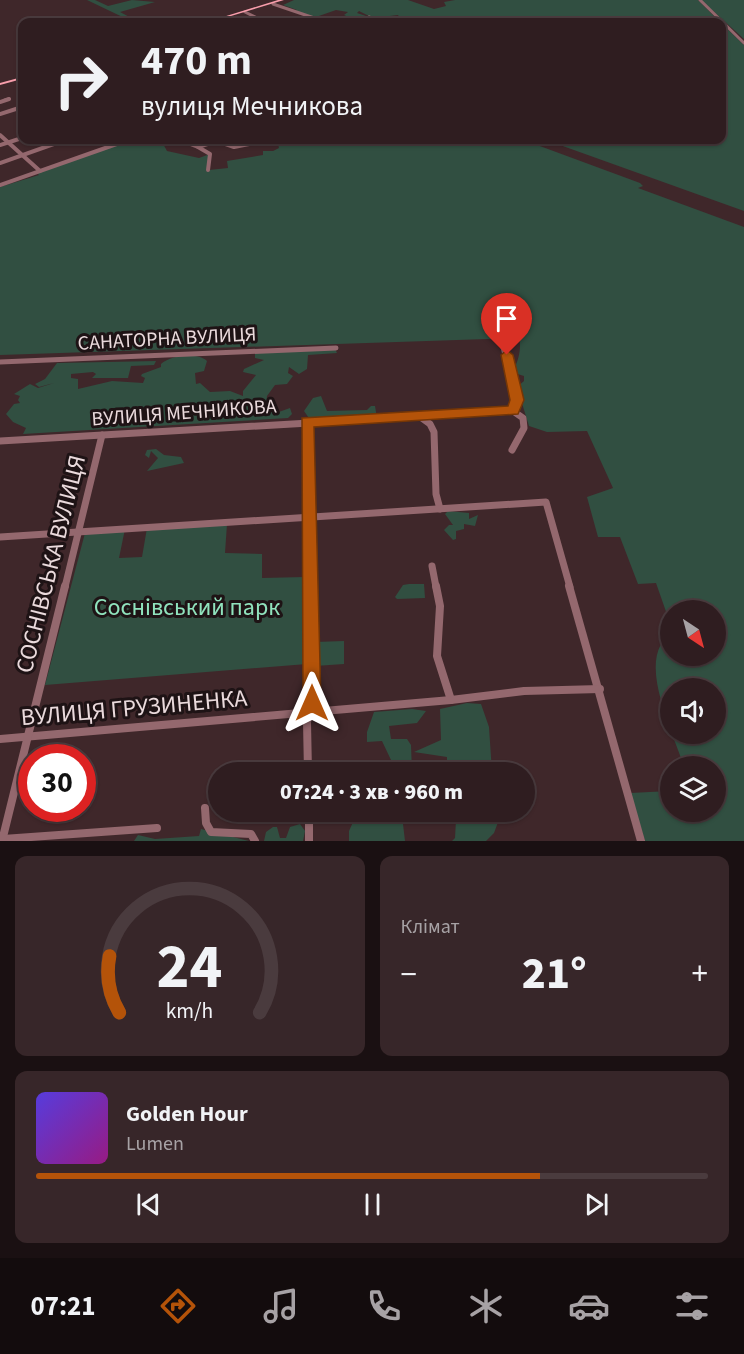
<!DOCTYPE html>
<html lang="uk">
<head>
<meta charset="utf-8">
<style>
	body { margin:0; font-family:"Source Sans 3",sans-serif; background:#372629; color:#f1f3f6; height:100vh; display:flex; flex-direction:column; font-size:22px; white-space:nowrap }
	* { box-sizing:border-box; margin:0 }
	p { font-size:20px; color:#a7a2a5 }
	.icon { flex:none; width:33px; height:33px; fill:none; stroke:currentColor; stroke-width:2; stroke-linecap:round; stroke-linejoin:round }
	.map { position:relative; height:841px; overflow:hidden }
	.panel { display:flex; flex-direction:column; gap:15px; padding:15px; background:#1a1012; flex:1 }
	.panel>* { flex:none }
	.banner { position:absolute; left:18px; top:18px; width:708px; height:126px; border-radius:12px; box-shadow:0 2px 4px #0004,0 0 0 2px #4a3b3e; background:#2f1d20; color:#f1f3f6; overflow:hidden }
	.needle { width:39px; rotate:144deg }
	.tools { position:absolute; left:660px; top:600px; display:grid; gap:12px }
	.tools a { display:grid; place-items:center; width:66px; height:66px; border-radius:50%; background:#2f1d20; box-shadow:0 2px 4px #0004,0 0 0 2px #4a3b3e; font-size:30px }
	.speed { position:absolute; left:18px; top:744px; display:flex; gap:12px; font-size:30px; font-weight:700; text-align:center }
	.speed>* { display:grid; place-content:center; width:78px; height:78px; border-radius:50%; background:#2f1d20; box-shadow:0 2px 4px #0004,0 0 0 2px #4a3b3e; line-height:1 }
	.speed .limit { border:9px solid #d22; background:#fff; color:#111 }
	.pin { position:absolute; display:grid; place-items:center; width:51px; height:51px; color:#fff; margin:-62px -26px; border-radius:50% 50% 50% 0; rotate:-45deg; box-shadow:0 0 6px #0007 }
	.pin .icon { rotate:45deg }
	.me { position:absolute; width:66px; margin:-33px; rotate:0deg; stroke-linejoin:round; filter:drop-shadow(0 0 4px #0008) }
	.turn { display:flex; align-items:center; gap:21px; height:126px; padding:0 24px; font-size:27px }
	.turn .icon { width:78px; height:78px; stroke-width:2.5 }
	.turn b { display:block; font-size:42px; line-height:51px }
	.big { font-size:45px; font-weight:800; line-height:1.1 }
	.panel .widget { flex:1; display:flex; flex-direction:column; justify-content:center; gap:9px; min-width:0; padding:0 21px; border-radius:12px; background:#372629 }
	.panel .dial { align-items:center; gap:0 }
	.dial svg { height:156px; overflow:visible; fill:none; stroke:#4a3b3e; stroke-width:7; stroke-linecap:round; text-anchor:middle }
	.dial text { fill:#f1f3f6; stroke:none }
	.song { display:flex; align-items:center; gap:18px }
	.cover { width:72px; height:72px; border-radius:9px; background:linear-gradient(135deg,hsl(250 70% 55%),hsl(310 70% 35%)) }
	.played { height:6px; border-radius:3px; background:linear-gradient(90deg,#b45309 75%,#4a3b3e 75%) }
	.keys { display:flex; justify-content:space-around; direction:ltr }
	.heat { display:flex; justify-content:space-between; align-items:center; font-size:33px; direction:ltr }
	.panel .tiles { flex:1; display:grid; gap:15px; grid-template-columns:1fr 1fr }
	.widget:last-child { grid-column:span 2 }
	.trip { position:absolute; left:208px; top:762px; width:327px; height:60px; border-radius:30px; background:#2f1d20; box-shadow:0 2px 4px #0004,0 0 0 2px #4a3b3e; font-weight:800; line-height:60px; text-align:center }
	.tabs { display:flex; height:96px; justify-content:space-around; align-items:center; background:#130c0d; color:#a7a2a5 }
	.tabs .icon { width:42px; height:42px }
	.tabs .on { color:#b45309 }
	.tabs b { font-size:27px; color:#f1f3f6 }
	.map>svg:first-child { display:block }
	.green { fill:#314f41 }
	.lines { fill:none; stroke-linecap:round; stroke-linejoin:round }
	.minor-far4 { stroke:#94686e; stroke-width:3 }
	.minor-far3 { stroke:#94686e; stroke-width:4 }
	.minor-far2 { stroke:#94686e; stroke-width:5 }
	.minor-far1 { stroke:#94686e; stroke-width:7 }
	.minor { stroke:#94686e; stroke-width:8 }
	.major { fill:#f99eac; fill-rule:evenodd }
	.route { fill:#b45309; stroke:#753606; stroke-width:1.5 }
	.labels { text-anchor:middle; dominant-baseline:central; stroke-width:6; stroke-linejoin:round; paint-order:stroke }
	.street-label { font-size:20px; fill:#eadadc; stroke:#1e1315 }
	.near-street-label { font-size:24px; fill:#eadadc; stroke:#1e1315 }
	.near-park-label { font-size:24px; fill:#90e3bd; stroke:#1e1315 }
</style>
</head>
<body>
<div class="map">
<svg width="744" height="841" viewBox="0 0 744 841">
	<rect width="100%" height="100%" fill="#3f272a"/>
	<g class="green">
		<path d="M87,0H95L108,6L132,0L155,2L120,12L139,22H133Z"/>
		<path d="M294,0H408L434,9L446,6L444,2L455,0H698L720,22H395L400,18L398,15L373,18L359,11L357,13L369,17L355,20L344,15L348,12L336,10L316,17L323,20L293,12L297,10L283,5Z"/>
		<path d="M701,0H744V39Z"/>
		<path d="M722,24L744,45V211L546,140H722Z"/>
		<path d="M128,140L153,142L161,140L167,151L199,158L210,154L209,170L228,168L227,161L263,155V151H273L279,148L278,144L259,142V140H288L283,143L295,142L297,145L349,142L346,140H516L529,142L640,183L643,186L638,188L744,227V841H645L630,793L670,791V812H716V766H684L672,734H716V688H670V728C662,704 648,668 661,644L670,641V656H716V610H670V623L656,583L638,584L620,537H598L587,497L613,488L587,431L547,432L529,426L517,387L524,381V376L511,372C518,366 522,347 519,338L0,355V187L39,175L37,173Z"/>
		<path d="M335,349L337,353L308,355L307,369L299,374L289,367L288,373L293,376L287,384L275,385L267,396L266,408L276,413L290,408L292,414L288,418L23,434L26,428L13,422L6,414L14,404L20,403L18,400L20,396L14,394L30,384L38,388L54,383L39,387L35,384L45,379L57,363L156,361L154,365L131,366L128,378H92L96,374L93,372L71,374V378L78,379V389L112,381L143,383L145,378L141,376L142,374L161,367V364C171,355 197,352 207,361L204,371L195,373L196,384L200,383L210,392L230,391L243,396V391L256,375L243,372L244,369L264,360L255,358V353Z"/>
		<path d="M321,396L327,411L367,410L371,406H375L377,418L311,421L304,411L313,398Z"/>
		<path d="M156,449L164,455L181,457L184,463L147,471L158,458L151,451L149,458L145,455L147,450Z"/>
		<path d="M448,511L469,513V519L478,515L475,526L464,524V529L456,531V539L453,540L444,530L449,525H453L445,514Z"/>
		<path d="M227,524L225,553L262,554V578L305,577L307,664L45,685L85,533L125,529L119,558L142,557L147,528Z"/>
		<path d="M409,584H424L425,598L397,599L395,597L403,585Z"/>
		<path d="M344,641V664L315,666V642Z"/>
		<path d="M467,703L481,704L489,727L492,772H447V757L414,752L441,740L440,709Z"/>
		<path d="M412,709L426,711L417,723L389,726L391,739H407L411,745L412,772H392L391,760L382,741L367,742V732L374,712Z"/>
		<path d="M373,812H397L403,824L405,841H349V831L354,820L362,824L375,823Z"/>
		<path d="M449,812H500L501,814L494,833L486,841H452L455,838L456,820Z"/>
		<path d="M300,824L305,831L303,841H264L266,832L273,827H277L280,838H286L290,827Z"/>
		<path d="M201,829L249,841H134L138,835L155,839L199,836Z"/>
	</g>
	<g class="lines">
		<g class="minor-far4">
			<path d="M700,0L744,43"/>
			<path d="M273,4L326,22"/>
			<path d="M245,12L263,21L271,19"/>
			<path d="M369,17L383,22"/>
			<path d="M215,21L219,22"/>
			<path d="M299,22L313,18"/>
			<path d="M358,22L364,21"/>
			<path d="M5,100L9,99"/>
		</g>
		<g class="minor-far3">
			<path d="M0,102L9,99"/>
			<path d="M0,114L22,107"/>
			<path d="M0,135L40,171"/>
			<path d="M101,140L109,146"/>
			<path d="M180,140L198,147L217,141L234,147L269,140"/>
			<path d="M0,145L22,138"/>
			<path d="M198,147L210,154L208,170"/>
			<path d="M0,163L65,140"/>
			<path d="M0,185L128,140"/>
		</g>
		<g class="minor-far2">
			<path d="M500,337L514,386"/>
			<path d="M0,362L336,348"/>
		</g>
		<g class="minor-far1">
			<path d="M513,411L516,393L514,384"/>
			<path d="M419,416L430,424L434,432L436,494L440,509"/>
			<path d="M307,422L310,587"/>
			<path d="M0,441L513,411"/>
			<path d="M512,450L524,428L523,418L513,411"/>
			<path d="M0,537L546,502L570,587"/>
			<path d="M432,566L436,587"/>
			<path d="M65,587L102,435"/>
		</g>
		<g class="minor">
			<path d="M436,586L440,606L437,656L451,700"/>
			<path d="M569,586L641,841"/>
			<path d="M0,739L451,700L524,691L600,689"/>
			<path d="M308,772L307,722L312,703L310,586"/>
			<path d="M205,808L206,823L211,832L251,834L255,841"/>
			<path d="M309,812V841"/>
			<path d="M3,839L157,828"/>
			<path d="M2,841L65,586"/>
		</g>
		<g class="major">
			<path d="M278,0H284L211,22H207Z"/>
			<path d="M22,77V79L0,85V83Z"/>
		</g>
	</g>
	<path class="route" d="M507,350L513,355L524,400L518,414L314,427L321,703L318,710L312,712L305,710L303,703L302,418L508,406L510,400L501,355Z"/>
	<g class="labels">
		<g class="street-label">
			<text transform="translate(167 339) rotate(-3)">САНАТОРНА ВУЛИЦЯ</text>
			<text transform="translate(184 413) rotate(-4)">ВУЛИЦЯ МЕЧНИКОВА</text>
		</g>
		<g class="near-street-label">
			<text transform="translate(51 564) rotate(-76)">СОСНІВСЬКА ВУЛИЦЯ</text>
			<text transform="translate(134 708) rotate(-5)">ВУЛИЦЯ ГРУЗИНЕНКА</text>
		</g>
		<g class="near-park-label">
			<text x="187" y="607">Соснівський парк</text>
		</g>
	</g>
</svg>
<div class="tools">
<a><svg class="needle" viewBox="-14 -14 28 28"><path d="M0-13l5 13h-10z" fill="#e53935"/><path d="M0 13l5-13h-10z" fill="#a7a2a5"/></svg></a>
<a><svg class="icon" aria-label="sound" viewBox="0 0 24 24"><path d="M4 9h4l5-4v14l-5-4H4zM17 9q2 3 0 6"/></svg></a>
<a><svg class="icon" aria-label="layers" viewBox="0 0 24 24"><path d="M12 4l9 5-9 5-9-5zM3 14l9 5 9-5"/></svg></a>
</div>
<div class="speed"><div class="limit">30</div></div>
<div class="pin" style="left:507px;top:355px;background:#d93025"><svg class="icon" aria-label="arrive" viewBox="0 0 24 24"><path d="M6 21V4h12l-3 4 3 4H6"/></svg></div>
<svg class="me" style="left:312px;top:703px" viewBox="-20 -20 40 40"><path d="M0-17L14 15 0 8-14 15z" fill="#b45309" stroke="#fff" stroke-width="4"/></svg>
<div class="trip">07:24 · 3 хв · 960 m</div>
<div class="banner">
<div class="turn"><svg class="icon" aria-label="right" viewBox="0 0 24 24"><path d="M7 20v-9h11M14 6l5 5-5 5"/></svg><div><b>470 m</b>вулиця Мечникова</div></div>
</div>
</div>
<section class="panel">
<div class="tiles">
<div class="widget dial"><svg viewBox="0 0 100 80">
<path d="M14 69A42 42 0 1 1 86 69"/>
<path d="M14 69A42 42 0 0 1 9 40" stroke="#b45309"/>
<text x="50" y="56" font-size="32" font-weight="700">24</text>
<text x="50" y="72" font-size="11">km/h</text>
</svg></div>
<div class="widget"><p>Клімат</p>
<div class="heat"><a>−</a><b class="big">21°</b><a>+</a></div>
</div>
<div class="widget">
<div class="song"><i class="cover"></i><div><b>Golden Hour</b><p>Lumen</p></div></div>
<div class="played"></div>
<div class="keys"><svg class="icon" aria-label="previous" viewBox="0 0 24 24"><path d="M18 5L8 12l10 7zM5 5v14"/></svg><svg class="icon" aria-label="pause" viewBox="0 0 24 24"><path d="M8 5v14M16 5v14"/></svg><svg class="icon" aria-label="next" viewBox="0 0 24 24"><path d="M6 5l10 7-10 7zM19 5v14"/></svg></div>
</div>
</div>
</section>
<nav class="tabs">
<b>07:21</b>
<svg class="icon on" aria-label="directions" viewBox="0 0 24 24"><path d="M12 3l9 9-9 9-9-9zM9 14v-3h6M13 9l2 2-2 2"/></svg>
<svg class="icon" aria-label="music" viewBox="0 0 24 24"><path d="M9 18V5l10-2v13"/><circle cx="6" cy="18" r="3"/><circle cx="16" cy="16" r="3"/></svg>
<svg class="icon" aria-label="phone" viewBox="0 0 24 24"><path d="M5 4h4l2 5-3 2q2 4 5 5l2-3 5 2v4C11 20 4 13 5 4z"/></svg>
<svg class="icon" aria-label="climate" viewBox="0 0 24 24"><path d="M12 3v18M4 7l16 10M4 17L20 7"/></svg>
<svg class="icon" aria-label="car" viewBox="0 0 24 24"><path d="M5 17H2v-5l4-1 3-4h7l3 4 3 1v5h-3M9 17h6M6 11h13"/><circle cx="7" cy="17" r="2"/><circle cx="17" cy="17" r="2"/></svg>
<svg class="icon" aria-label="filters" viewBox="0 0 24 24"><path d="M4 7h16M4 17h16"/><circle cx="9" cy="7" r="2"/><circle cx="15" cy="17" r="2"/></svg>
</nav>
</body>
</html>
